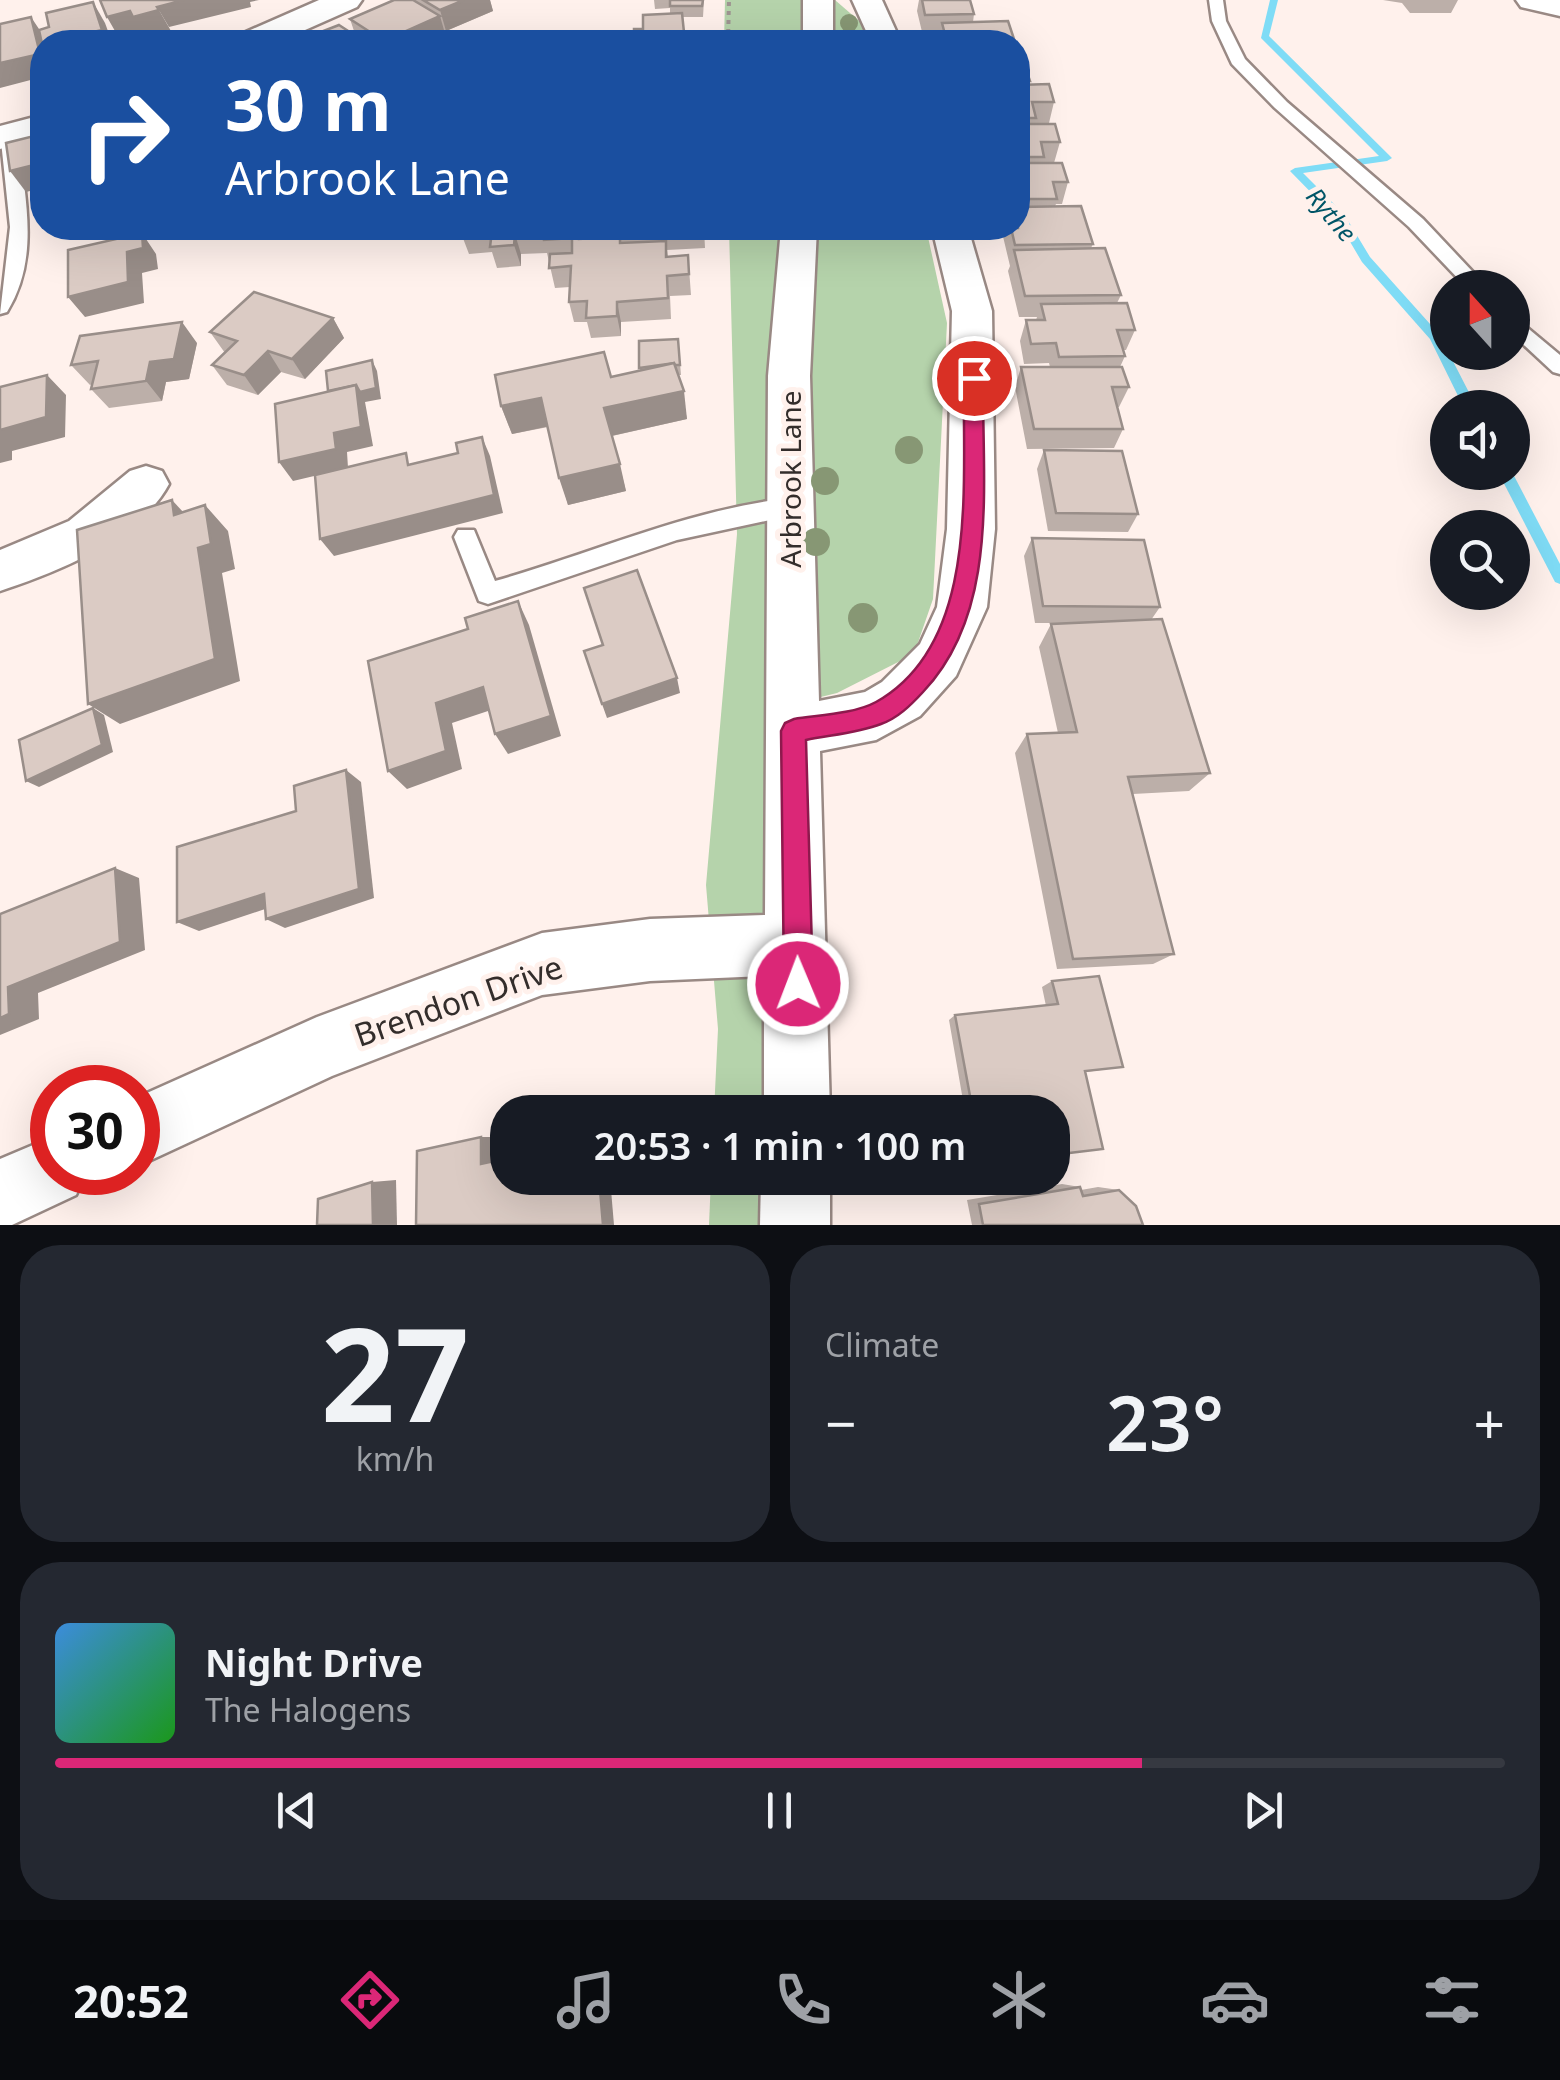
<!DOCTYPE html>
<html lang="en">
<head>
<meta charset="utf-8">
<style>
	body { margin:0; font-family:"Noto Sans",sans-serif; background:#242831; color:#f1f3f6; height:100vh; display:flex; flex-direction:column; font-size:38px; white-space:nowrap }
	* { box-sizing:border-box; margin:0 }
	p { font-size:32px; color:#9ea1a6 }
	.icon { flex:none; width:55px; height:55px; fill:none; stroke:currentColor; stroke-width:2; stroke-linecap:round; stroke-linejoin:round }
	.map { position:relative; height:1225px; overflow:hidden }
	.drawer { display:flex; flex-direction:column; gap:20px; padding:20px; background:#0d0f14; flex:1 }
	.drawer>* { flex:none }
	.banner { position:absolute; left:30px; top:30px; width:1000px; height:210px; border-radius:40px; box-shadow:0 10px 40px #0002; background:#1a4fa0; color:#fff; overflow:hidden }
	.needle { width:65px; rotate:339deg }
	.controls { position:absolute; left:1430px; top:270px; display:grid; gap:20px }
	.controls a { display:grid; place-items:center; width:100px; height:100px; border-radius:50%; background:#171b24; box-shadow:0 10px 40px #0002; font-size:50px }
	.speed { position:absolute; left:30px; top:1065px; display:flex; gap:20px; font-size:50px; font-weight:700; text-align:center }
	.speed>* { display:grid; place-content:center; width:130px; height:130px; border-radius:50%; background:#171b24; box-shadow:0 10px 40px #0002; line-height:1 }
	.speed .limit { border:15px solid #d22; background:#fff; color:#111 }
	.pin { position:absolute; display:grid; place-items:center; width:85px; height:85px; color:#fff; margin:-42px; border:5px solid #fff; border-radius:50%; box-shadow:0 2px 10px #0007 }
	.me { position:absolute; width:110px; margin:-55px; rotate:359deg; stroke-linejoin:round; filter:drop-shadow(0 0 8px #0008) }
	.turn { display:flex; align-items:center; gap:35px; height:210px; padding:0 30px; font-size:45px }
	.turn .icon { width:130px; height:130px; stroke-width:2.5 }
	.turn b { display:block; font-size:70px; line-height:85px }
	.big { font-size:75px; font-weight:600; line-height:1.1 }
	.drawer .card { flex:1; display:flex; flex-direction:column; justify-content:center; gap:15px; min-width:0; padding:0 35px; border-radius:40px; background:#242831 }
	.drawer .dial { align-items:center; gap:0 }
	.dial b { font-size:130px; line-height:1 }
	.song { display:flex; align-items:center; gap:30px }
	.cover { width:120px; height:120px; border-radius:15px; background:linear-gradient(135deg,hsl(210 70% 55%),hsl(120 70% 35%)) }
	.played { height:10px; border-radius:5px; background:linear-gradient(90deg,#db2777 75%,#363941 75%) }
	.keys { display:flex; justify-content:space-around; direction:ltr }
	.heat { display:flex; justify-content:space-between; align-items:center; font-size:55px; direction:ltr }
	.drawer .tiles { flex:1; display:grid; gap:20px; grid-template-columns:1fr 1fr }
	.card:last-child { grid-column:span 2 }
	.trip { position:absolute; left:490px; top:1095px; width:580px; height:100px; border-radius:40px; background:#171b24; box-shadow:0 10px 40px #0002; font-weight:600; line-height:100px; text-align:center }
	.menu { display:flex; height:160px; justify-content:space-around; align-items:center; background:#090b0e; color:#9ea1a6 }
	.menu .icon { width:70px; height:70px }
	.menu .on { color:#db2777 }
	.menu b { font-size:45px; color:#f1f3f6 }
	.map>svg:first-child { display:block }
	.green { fill:#b5d3ab }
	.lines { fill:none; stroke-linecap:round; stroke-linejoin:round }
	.stream { fill:#7fdcf6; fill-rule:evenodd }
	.lane-casing { stroke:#998984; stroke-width:5 }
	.street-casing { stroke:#998984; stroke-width:5 }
	.secondary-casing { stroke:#998984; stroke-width:5 }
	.path { stroke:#9e9491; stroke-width:4; stroke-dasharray:4 5; stroke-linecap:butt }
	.lane { fill:#fff; fill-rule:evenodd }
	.street { fill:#fff; fill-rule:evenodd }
	.secondary { fill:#fff; fill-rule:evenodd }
	.tree { fill:#879774 }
	.wall { fill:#bcafa9 }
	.shaded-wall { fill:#998e89 }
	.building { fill:#dbcbc4; stroke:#998e89; stroke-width:2.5 }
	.route { fill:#db2777; stroke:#8e194d; stroke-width:2.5 }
	.labels { text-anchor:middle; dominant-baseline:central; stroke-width:10; stroke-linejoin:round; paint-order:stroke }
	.far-water-label { font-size:25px; font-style:italic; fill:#005567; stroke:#fff1ec }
	.street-label { font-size:28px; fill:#332d2b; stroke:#fff1ec }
	.near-street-label { font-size:32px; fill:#332d2b; stroke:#fff1ec }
</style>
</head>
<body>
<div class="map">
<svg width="1560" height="1225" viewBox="0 0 1560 1225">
	<rect width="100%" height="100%" fill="#fff1ec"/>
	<g class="green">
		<path d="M725,0H835L865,26L872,42H724Z"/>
		<path d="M729,228H926L947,323L933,599L914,654L837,693L768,710L763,1112H714L718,1029L706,885L737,534Z"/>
		<path d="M711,1178H761L759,1225H709Z"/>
	</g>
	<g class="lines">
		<g class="stream">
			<path d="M1270,0H1278L1269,36L1392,158L1387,161L1303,173L1344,214L1370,257L1439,334L1477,408H1464L1430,339L1362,262L1336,218L1290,171L1295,168L1379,156L1261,38Z"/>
			<path d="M1498,472H1512L1560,564V584L1555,582Z"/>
		</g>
		<defs>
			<g id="lane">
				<path d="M1209,0H1223L1226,21L1245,59L1287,102L1423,219L1488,288H1467L1409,227L1275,108L1232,64L1212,21Z"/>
				<path d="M10,136L19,141C25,201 40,258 7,312L0,314L10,227L1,141Z"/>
				<path d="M1512,315L1560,355V374L1553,372L1512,334Z"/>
				<path d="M790,498L798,500L802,507L798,514L677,540L488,604L479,601L454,537L458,530H474L495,581C594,553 687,510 790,498Z"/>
			</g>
			<g id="street">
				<rect x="803" y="0" width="30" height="42"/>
				<path d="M852,0H882L901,42H871Z"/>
				<path d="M781,228H817L810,376L819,701L865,692L882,682L920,644L937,607L947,529L952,311L932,228H968L992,311L995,529L987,607L956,676L920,716L876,740L820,751L830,1112H764V976L650,981L542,995L332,1076L138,1166V1097L317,1017L542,933L650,919L765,915L768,376Z"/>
				<path d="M146,466L162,471L169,484C139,540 57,572 0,591V550L69,521L130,471Z"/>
				<path d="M52,1137V1172H86L76,1195L12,1225H0V1159Z"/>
				<path d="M761,1178H830V1225H760Z"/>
			</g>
			<g id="secondary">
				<path d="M319,0H362L357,7L278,42H234L239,35Z"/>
				<path d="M1516,0H1560V16L1521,7Z"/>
				<path d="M42,115V137L0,149V126Z"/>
			</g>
		</defs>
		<use href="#lane" class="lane-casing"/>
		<use href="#street" class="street-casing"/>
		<use href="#secondary" class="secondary-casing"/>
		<path class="path" d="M728,42L729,0"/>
		<use href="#lane" class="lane"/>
		<use href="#street" class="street"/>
		<use href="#secondary" class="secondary"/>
	</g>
	<g class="tree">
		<circle cx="849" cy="23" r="9"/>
		<circle cx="909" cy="450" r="14"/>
		<circle cx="825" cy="481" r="14"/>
		<circle cx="816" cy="542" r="14"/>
		<circle cx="863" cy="618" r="15"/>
	</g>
	<g class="wall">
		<path d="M394,0H490L493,11L446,31L444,30L446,37L434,42H295L356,37L350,19Z"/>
		<path d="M654,0H704L703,17H683L643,29L670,14V8L655,9Z"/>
		<path d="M919,0H970L974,14L973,22L1015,42H939L940,36H923L917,11Z"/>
		<path d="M1383,0H1458L1451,13H1410L1402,3Z"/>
		<path d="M1018,57L1030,81L1029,85L1054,102L1049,123H1035L1060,142L1054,163L1068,182L1062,204H1056L1055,206L1093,244L1091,248L1121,295L1117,303L1135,330L1126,350H1123L1125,356L1120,367L1129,387L1119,407H1117L1123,429L1114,448L1027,449L1015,387L1021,367H1050L1049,363L1024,364L1020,341L1026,320H1036L1037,317H1019L1008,271L1010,266L1001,228H1018Z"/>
		<path d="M224,228H282L280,231L228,233Z"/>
		<path d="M584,228V239L611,237L610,228H704L705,248L667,250L668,256L688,255L691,295L670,296L671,319L621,322V336L591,338L587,322H574L569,302L570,287L555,288L547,253L521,254V266L497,268L492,252L469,254L461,233Z"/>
		<path d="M333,318L344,338L305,379L281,372L258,395L227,385L212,365L225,353L210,332Z"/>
		<path d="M678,339L681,375H678L687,419L612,436L626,491L568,505L548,427L512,434L501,406L611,377L640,370L639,341Z"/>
		<path d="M197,343L189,379L166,382L162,401L109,408L91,389L92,384L90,385L71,365Z"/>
		<path d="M1044,450L1138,514L1128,532L1048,531L1037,469Z"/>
		<path d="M1032,538L1160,607L1151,620L1210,773L1189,791L1133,794L1174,954L1153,964L1057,969L1015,753L1027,734L1058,733L1039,647L1051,624L1071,623H1035L1024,556Z"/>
		<path d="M1052,981L1123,1067L1086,1072L1052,1112H965L949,1020L955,1015L1046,1006L1042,987Z"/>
		<path d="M1062,1184L1080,1187L1081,1190L1098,1187L1119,1190L1143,1225H972L967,1200Z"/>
	</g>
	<g class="shaded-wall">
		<path d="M184,0H259L250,2L251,7L169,27L157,7Z"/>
		<path d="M464,0H490L493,11L446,31L440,10Z"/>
		<path d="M93,2L105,23L112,42H49Z"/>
		<path d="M159,10L171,31L145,38L142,32L119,38L107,17L130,11Z"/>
		<path d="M440,16L446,37L434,42H385L384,41Z"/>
		<path d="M31,17L45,38L42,42V77L0,88V63Z"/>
		<path d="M42,163V188L26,192L10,171Z"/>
		<path d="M579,228H584L583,260L579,239Z"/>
		<path d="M142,233L156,254L158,269L142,273L144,303L85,317L68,297L127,252Z"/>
		<path d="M515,234L521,254V266L514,245Z"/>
		<path d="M617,302L621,322V336L617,316Z"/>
		<path d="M333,318L344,338L305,379L292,359Z"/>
		<path d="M182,322L197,343L189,379L166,382L162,401L146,381L150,362Z"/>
		<path d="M268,351L281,372L258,395L244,375Z"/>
		<path d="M372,360L377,371L381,399L365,402L373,446L347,452L348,468L293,481L279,462L334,433L356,385Z"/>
		<path d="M47,375L66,395L65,437L12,451V460L0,463V430Z"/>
		<path d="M684,391L687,419L611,436L604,408Z"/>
		<path d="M541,398L550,426L512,434L501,406Z"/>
		<path d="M482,437L490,456L503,513L334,556L320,539Z"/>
		<path d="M620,464L626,491L568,505L559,478Z"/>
		<path d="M172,500L196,526L174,515Z"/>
		<path d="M205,505L228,531L235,569L222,573L240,681L120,724L88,704Z"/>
		<path d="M518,601L529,625L561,736L508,754L495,734Z"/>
		<path d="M677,678L680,693L607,718L602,704Z"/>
		<path d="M483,687L497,708L452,723L462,769L407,789L388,771L436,703Z"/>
		<path d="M93,708L104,715L113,752L39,787L26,781Z"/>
		<path d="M346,770L361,782L374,898L285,928L266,919Z"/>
		<path d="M115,868L139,878L145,950L38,993L39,1019L0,1035V1018L8,987Z"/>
		<path d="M264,894L283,903L199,931L177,922Z"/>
		<path d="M481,1137H498L499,1163L481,1164Z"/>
		<path d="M599,1178H610L614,1225H603Z"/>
		<path d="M396,1180L397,1225H373L372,1182Z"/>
	</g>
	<g class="building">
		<path d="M100,0H184L157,7L159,10L133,17L130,11L107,17Z"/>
		<path d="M394,0H413L440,16L384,41L350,19Z"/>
		<path d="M423,0H464L440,10Z"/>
		<path d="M670,0H703L702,6H670Z"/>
		<path d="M922,0H970L974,14L925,15Z"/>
		<path d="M93,2L102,30L49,42H42V44L39,30L49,27L46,13Z"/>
		<path d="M682,13L685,42H634V29H643V15Z"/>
		<path d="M31,17L40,54L0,63V24Z"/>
		<path d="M1008,21L1015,42H947L942,23Z"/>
		<path d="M339,25L365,42H295Z"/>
		<path d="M1018,57H1022L1030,81H1018Z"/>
		<path d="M1049,84L1054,102H1032L1036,118H1018V85Z"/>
		<path d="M1018,124H1055L1060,142H1041L1044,157H1018Z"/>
		<path d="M42,134V163L10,171L6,143Z"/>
		<path d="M1018,163H1062L1068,182H1053L1057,199H1018Z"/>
		<path d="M1081,206L1093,244L1015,245L1011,228H1018V207Z"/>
		<path d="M462,228H579V239L620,237V243L666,241V257L688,255L689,274L667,276L668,298L617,302V316L586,318L587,301L569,302L571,266L549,268L550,254L572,253V238L544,240V231L515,234L514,245L490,247L492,231L461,233Z"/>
		<path d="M610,228H691L610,232Z"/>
		<path d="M142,233L143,248L127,252L128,282L68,297V250Z"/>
		<path d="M1105,248L1121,295L1025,296L1014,250Z"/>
		<path d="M254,292L333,318L292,359L268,351L244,375L212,365L237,341L210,332Z"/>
		<path d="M1127,303L1135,330H1117L1125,356L1059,357L1056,343L1031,344L1026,320H1045L1041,304Z"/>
		<path d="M182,322L174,359L150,362L146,381L91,389L98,361L71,365L80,336Z"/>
		<path d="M678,339L680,365H675L674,363L639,368V341Z"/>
		<path d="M604,352L611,377L674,363L684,391L604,408L620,464L559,478L541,398L501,406L495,375Z"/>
		<path d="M372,360L376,388L360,392L356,385L328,391L326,371Z"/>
		<path d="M1021,367H1122L1129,387H1112L1123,429H1034Z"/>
		<path d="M47,375L46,417L0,430V387Z"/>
		<path d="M356,385L361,427L334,433L336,449L279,462L275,404Z"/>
		<path d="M482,437L494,495L320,539L315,475L406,453L408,465L458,453L456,443Z"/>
		<path d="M1044,450L1122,451L1138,514L1056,513Z"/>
		<path d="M172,500L174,515L205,505L211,544L198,548L215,659L88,704L77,530Z"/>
		<path d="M1032,538L1144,540L1160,607L1043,606Z"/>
		<path d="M637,570L677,678L602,704L584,651L603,645L584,588Z"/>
		<path d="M518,601L551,716L495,734L483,687L436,703L446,751L388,771L368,661L468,629L465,618Z"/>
		<path d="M1162,619L1210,773L1128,777L1174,954L1073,959L1027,734L1077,732L1051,624Z"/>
		<path d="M93,708L102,745L26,781L19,740Z"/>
		<path d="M346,770L359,889L266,919L264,894L177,922V847L296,811L294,786Z"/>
		<path d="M115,868L120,942L8,987L9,1014L0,1018V914Z"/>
		<path d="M1099,976L1123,1067L1085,1071L1103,1149L1052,1155V1112H973L955,1015L1058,1004L1052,981Z"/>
		<path d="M481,1137V1164L508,1158V1178H599L603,1225H416L417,1151Z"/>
		<path d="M372,1182L373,1225H317L318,1199Z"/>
		<path d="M1080,1187L1083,1196L1119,1190L1136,1206L1143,1225H983L979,1204Z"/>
	</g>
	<path class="route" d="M974,372L983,378C982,483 1000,611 923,692C911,705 898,718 881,724C858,733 830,735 806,740L813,984L809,994L798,998L788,994L784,984L781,731L785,723L794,719C819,715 854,714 876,702C981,643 962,482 964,378Z"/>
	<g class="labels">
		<g class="far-water-label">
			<text transform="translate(1332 214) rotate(50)">Rythe</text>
		</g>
		<g class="street-label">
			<text transform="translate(790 479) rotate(-90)">Arbrook Lane</text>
		</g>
		<g class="near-street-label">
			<text transform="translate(458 1000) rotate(-19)">Brendon Drive</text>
		</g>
	</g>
</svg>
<div class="controls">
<a><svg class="needle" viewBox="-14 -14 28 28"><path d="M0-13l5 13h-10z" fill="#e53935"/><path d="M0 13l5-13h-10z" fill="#9ea1a6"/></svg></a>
<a><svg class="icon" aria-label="sound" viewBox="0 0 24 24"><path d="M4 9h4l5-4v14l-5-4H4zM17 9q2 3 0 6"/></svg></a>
<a><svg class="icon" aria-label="search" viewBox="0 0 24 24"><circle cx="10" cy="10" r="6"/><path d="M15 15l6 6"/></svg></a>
</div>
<div class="speed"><div class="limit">30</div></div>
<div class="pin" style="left:974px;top:378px;background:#d93025"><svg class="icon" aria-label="arrive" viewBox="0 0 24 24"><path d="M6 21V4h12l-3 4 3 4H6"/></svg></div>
<svg class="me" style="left:798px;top:984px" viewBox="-20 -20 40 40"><circle r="17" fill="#db2777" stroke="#fff" stroke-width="3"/><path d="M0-11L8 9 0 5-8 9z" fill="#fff"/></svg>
<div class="trip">20:53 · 1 min · 100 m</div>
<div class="banner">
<div class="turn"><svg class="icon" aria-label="right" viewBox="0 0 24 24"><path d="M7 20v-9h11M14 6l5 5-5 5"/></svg><div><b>30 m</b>Arbrook Lane</div></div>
</div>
</div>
<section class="drawer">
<div class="tiles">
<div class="card dial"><b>27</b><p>km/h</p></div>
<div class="card"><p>Climate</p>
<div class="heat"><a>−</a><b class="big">23°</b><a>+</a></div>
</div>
<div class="card">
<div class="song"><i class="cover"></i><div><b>Night Drive</b><p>The Halogens</p></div></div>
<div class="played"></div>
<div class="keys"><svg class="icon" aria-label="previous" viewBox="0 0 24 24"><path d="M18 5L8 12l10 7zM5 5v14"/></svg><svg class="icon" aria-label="pause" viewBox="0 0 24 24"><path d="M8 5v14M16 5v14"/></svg><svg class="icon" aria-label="next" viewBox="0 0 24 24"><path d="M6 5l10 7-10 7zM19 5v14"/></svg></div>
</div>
</div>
</section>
<nav class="menu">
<b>20:52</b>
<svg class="icon on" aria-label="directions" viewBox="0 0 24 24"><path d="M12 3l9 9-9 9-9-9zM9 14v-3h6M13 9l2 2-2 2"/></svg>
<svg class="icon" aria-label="music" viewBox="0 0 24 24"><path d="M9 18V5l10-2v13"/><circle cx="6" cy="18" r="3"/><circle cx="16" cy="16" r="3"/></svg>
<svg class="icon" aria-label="phone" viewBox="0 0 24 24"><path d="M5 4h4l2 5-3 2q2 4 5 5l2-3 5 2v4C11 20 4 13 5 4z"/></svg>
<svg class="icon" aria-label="climate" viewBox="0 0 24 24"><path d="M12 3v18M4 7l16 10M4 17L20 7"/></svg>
<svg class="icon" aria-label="car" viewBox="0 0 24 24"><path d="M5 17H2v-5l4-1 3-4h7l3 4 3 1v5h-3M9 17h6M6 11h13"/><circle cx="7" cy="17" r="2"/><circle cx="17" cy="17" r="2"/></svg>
<svg class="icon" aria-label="filters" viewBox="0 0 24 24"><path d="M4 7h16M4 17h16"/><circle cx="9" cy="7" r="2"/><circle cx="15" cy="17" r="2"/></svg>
</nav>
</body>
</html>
